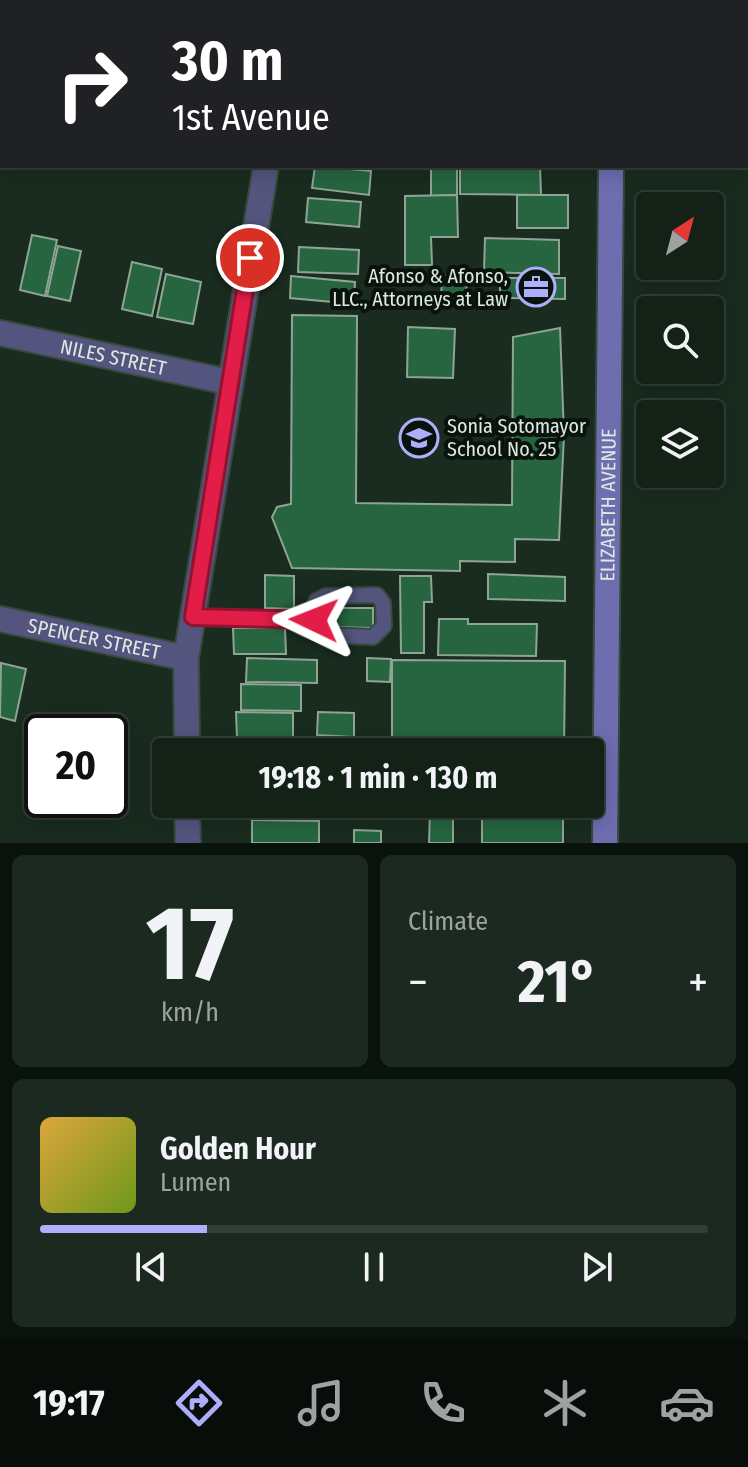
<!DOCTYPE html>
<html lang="en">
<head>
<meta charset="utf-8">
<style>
	body { margin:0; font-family:"Fira Sans Condensed",sans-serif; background:#1c2920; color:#f1f3f6; height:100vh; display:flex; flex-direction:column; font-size:30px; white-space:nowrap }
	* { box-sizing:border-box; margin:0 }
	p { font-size:26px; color:#9da3a1 }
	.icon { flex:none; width:44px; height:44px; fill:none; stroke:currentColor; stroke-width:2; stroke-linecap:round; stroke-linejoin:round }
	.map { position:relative; height:843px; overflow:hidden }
	.drawer { display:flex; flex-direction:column; gap:12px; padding:12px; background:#0a120d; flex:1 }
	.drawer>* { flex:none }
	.hud { position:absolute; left:0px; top:0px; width:748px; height:168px; box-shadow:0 4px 20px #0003,0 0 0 2px #323e36; background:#202124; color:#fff; overflow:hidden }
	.needle { width:52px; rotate:36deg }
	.buttons { position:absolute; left:636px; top:192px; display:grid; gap:16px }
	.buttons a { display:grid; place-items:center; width:88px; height:88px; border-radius:8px; background:#132117; box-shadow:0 4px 20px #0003,0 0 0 2px #323e36; font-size:40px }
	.speed { position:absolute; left:24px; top:714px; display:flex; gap:16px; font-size:40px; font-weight:700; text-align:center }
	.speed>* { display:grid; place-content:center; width:104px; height:104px; border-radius:50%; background:#132117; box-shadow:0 4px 20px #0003,0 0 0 2px #323e36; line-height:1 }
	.speed .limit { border:4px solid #111; border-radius:12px; background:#fff; color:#111 }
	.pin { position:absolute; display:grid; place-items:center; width:68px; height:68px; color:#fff; margin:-34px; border:4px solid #fff; border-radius:50%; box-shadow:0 2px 8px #0007 }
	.me { position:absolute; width:88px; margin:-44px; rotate:272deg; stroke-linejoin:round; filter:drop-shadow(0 0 6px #0008) }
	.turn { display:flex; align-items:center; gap:28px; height:168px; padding:0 40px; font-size:36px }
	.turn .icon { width:104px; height:104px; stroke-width:2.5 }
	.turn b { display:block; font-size:56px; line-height:68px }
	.big { font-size:60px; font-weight:700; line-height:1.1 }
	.drawer .tile { flex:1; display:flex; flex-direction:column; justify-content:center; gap:12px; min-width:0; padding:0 28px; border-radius:12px; background:#1c2920 }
	.drawer .dial { align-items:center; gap:0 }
	.dial b { font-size:104px; line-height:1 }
	.song { display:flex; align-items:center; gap:24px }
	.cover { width:96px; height:96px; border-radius:12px; background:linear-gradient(135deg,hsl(40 70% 55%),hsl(80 70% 35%)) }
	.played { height:8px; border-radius:4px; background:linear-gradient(90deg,#adaffb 25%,#323e36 25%) }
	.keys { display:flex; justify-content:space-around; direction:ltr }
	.heat { display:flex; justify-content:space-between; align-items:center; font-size:44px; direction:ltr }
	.drawer .tiles { flex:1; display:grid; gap:12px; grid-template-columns:1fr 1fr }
	.tile:last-child { grid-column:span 2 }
	.trip { position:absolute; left:152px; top:738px; width:452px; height:80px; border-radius:8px; background:#132117; box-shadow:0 4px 20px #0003,0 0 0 2px #323e36; font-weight:700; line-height:80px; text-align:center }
	.tab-bar { display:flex; height:128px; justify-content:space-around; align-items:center; background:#080d09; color:#9da3a1 }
	.tab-bar .icon { width:56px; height:56px }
	.tab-bar .selected { color:#adaffb }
	.tab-bar b { font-size:36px; color:#f1f3f6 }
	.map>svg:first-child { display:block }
	.building { fill:#266540; stroke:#8fa495; stroke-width:2 }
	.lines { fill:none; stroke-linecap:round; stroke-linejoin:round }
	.lane-casing { stroke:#384a3e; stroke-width:18 }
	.street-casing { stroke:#384a3e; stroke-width:28 }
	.secondary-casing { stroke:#384a3e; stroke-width:28 }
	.lane { stroke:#54557e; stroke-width:14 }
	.street { stroke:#54557e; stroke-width:24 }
	.secondary { stroke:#6d6db0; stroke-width:24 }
	.route-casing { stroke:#92132f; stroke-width:20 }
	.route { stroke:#e11d48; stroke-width:14 }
	.labels { text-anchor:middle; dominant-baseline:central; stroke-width:8; stroke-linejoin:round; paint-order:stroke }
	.poi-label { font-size:20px; fill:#dde9e0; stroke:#0a120c; text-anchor:end }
	.street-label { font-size:20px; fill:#dde9e0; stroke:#0a120c }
</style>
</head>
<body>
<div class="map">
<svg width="748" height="843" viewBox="0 0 748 843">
	<rect width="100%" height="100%" fill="#192c1f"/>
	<g class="building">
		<path d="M315,166L371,171L369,195L312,188Z"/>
		<path d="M431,166H457V195L431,196Z"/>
		<path d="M460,166H540L541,195L460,194Z"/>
		<path d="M457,195L458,237H431L432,265H405V196Z"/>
		<rect x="517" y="195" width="51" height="33"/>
		<path d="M308,198L361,202L359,227L306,222Z"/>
		<path d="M32,235L57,240L45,296L20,290Z"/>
		<path d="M485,238L559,240V274L484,272Z"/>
		<path d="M58,246L81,251L70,301L47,296Z"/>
		<path d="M299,247L359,250L358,274L298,272Z"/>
		<path d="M132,262L162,269L152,316L122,309Z"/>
		<path d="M166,274L201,282L193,324L157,317Z"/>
		<path d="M442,275L467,276L466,304L441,302Z"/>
		<path d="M291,276L355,282L354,304L290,298Z"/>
		<path d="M500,278H565V299L500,298Z"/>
		<path d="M292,315L357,316L356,503L512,505L513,337L560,328L564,435L559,540L515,539V562L460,561V571L292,568L272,517L277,507L291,504Z"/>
		<path d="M408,327L455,329L453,378L407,377Z"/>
		<path d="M488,574L565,577V601L488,599Z"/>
		<path d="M265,575L294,576V609L265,608Z"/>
		<path d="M400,576H431L432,602H424V653H401Z"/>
		<path d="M331,608H373V628L331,627Z"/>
		<path d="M439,619H468V624H537L536,656L438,655Z"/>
		<path d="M233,628H285L286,654H234Z"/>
		<path d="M247,658L317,660V683L246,682Z"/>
		<path d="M367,658L391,659L390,682L367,681Z"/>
		<path d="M392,660L565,661L564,752H419L392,742Z"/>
		<path d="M1,663L26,669L15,721L0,717Z"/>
		<path d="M241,684L301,685V711L241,710Z"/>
		<path d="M236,712L293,713V738H237Z"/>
		<path d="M318,712L354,713V737L317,735Z"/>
		<rect x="236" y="743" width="55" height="9"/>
		<path d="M230,804H285V814L230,813Z"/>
		<rect x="471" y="804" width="92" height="4"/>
		<path d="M430,811H453V843H429Z"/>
		<path d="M482,814L563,815V843H482Z"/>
		<path d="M252,820L319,821V843H252Z"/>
		<path d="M354,830L381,831V843H354Z"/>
	</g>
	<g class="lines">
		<defs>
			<path id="lane" d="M193,617L314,620L315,630L322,635L373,637L384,626L383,603L377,595L326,596L316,601L314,620"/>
			<g id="street">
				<path d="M430,0H733"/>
				<path d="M291,2V0"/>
				<path d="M0,45H2"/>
				<path id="s1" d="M0,333L229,382"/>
				<path id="s2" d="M0,619L186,658"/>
				<path d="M187,752L186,658L266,166"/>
				<path d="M187,804L188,843"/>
			</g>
			<g id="secondary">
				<path d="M612,2V0"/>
				<path id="s3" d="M605,843L611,166"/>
			</g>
		</defs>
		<use href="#lane" class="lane-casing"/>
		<use href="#street" class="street-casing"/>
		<use href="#secondary" class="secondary-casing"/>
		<use href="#lane" class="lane"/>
		<use href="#street" class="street"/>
		<use href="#secondary" class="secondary"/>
	</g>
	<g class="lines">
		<defs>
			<path id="route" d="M250,258L193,617L314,620"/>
		</defs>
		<use href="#route" class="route-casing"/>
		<use href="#route" class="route"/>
	</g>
	<defs>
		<symbol id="office-ring" viewBox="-11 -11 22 22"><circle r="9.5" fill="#0a120c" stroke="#adaffb" stroke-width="1.5"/><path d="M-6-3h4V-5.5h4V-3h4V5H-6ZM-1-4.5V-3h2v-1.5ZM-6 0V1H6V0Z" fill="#adaffb"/></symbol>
		<symbol id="school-ring" viewBox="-11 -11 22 22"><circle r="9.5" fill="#0a120c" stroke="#adaffb" stroke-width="1.5"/><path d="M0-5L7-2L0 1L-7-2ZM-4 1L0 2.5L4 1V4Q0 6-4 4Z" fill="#adaffb"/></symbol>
	</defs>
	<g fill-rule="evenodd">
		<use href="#office-ring" x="514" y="265" width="44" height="44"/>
		<use href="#school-ring" x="397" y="416" width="44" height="44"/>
	</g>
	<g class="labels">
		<g class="poi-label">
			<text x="508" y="276">Afonso &amp; Afonso,<tspan x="508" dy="23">LLC., Attorneys at Law</tspan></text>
			<text x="447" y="426" text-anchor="start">Sonia Sotomayor<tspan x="447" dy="23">School No. 25</tspan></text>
		</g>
		<g class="street-label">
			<text stroke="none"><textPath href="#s1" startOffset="116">NILES STREET</textPath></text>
			<text stroke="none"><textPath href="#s3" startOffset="338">ELIZABETH AVENUE</textPath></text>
			<text stroke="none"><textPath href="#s2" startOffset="96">SPENCER STREET</textPath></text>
		</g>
	</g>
</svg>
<div class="buttons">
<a><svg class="needle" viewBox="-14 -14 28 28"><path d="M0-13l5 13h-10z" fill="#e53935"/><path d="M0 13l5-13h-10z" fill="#9da3a1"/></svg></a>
<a><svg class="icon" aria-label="search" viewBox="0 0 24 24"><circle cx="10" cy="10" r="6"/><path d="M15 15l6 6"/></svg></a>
<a><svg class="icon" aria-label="layers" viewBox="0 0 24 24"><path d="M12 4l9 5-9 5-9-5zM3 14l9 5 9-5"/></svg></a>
</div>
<div class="speed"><div class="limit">20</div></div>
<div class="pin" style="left:250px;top:258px;background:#d93025"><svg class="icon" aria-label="arrive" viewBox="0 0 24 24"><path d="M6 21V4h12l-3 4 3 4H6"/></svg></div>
<svg class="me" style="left:314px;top:620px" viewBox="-20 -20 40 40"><path d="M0-17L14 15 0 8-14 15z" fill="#e11d48" stroke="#fff" stroke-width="4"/></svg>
<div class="trip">19:18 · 1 min · 130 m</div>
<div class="hud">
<div class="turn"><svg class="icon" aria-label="right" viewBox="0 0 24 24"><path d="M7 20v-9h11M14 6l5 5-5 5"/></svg><div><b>30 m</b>1st Avenue</div></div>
</div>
</div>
<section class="drawer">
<div class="tiles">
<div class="tile dial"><b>17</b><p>km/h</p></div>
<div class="tile"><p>Climate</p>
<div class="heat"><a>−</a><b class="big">21°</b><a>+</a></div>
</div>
<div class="tile">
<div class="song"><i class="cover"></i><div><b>Golden Hour</b><p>Lumen</p></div></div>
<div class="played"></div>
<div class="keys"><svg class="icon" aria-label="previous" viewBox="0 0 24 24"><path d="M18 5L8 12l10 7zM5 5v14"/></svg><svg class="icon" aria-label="pause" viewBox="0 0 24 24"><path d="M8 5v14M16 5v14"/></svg><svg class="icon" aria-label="next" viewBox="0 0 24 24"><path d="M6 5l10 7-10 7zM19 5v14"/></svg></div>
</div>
</div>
</section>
<nav class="tab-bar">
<b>19:17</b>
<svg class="icon selected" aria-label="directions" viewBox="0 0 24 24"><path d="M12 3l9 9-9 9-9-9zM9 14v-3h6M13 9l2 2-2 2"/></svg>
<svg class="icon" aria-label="music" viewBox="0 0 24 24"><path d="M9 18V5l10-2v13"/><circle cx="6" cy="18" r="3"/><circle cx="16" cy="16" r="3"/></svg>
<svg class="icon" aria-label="phone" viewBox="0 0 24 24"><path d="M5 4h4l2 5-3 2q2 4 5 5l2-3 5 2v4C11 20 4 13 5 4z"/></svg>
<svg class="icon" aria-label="climate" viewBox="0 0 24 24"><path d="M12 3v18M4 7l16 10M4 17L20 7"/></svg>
<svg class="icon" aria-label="car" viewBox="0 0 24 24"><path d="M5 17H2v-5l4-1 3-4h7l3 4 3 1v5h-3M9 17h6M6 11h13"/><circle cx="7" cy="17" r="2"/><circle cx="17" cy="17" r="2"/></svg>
</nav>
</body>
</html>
